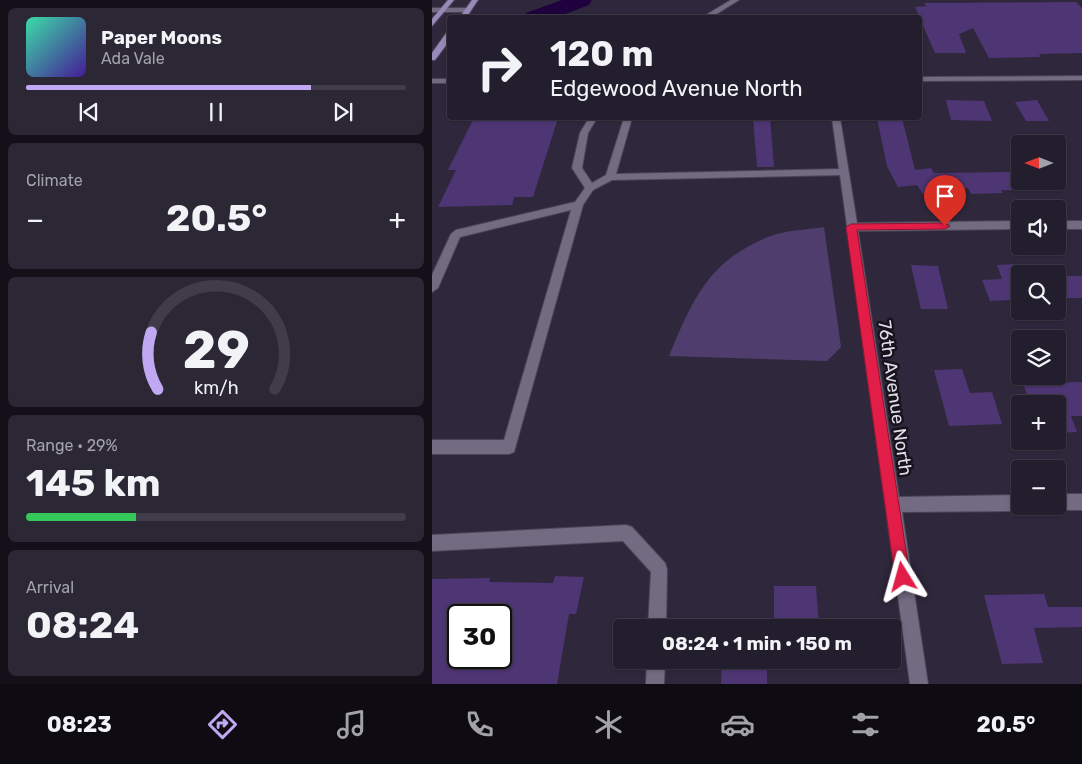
<!DOCTYPE html>
<html lang="en">
<head>
<meta charset="utf-8">
<style>
	body { margin:0; font-family:Rubik,sans-serif; background:#2b2735; color:#f1f3f6; height:100vh; display:flex; flex-direction:column; font-size:19px; white-space:nowrap }
	* { box-sizing:border-box; margin:0 }
	p { font-size:16px; color:#a3a2aa }
	.icon { flex:none; width:28px; height:28px; fill:none; stroke:currentColor; stroke-width:2; stroke-linecap:round; stroke-linejoin:round }
	.map { position:relative; flex:1; overflow:hidden }
	.drawer { display:flex; flex-direction:column; gap:8px; padding:8px; background:#131019; width:432px }
	.drawer>* { flex:none }
	.hud { position:absolute; left:15px; top:15px; width:475px; height:105px; border-radius:5px; box-shadow:0 1px 4px #0004,0 0 0 1px #403c49; background:#231e2d; color:#f1f3f6; overflow:hidden }
	.needle { width:32px; rotate:270deg }
	.tools { position:absolute; left:579px; top:135px; display:grid; gap:10px }
	.tools a { display:grid; place-items:center; width:55px; height:55px; border-radius:5px; background:#231e2d; box-shadow:0 1px 4px #0004,0 0 0 1px #403c49; font-size:25px }
	.speed { position:absolute; left:15px; top:604px; display:flex; gap:10px; font-size:25px; font-weight:700; text-align:center }
	.speed>* { display:grid; place-content:center; width:65px; height:65px; border-radius:50%; background:#231e2d; box-shadow:0 1px 4px #0004,0 0 0 1px #403c49; line-height:1 }
	.speed .limit { border:2px solid #111; border-radius:8px; background:#fff; color:#111 }
	.pin { position:absolute; display:grid; place-items:center; width:42px; height:42px; color:#fff; margin:-51px -21px; border-radius:50% 50% 50% 0; rotate:-45deg; box-shadow:0 0 5px #0007 }
	.pin .icon { rotate:45deg }
	.me { position:absolute; width:55px; margin:-28px; rotate:352deg; stroke-linejoin:round; filter:drop-shadow(0 0 4px #0008) }
	.turn { display:flex; align-items:center; gap:18px; height:105px; padding:0 20px; font-size:22px }
	.turn .icon { width:65px; height:65px; stroke-width:2.5 }
	.turn b { display:block; font-size:35px; line-height:42px }
	.big { font-size:38px; font-weight:700; line-height:1.1 }
	.drawer .widget { flex:1; display:flex; flex-direction:column; justify-content:center; gap:8px; min-width:0; padding:0 18px; border-radius:8px; background:#2b2735 }
	.drawer .dial { align-items:center; gap:0 }
	.dial svg { height:130px; overflow:visible; fill:none; stroke:#403c49; stroke-width:7; stroke-linecap:round; text-anchor:middle }
	.dial text { fill:#f1f3f6; stroke:none }
	.song { display:flex; align-items:center; gap:15px }
	.cover { width:60px; height:60px; border-radius:8px; background:linear-gradient(135deg,hsl(160 70% 55%),hsl(260 70% 35%)) }
	.played { height:5px; border-radius:2px; background:linear-gradient(90deg,#c1a8f3 75%,#403c49 75%) }
	.keys { display:flex; justify-content:space-around; direction:ltr }
	.heat { display:flex; justify-content:space-between; align-items:center; font-size:28px; direction:ltr }
	.charge { height:8px; border-radius:4px; background:linear-gradient(90deg,#34c759 29%,#403c49 0) }
	.trip { position:absolute; left:181px; top:619px; width:288px; height:50px; border-radius:5px; background:#231e2d; box-shadow:0 1px 4px #0004,0 0 0 1px #403c49; font-weight:700; line-height:50px; text-align:center }
	.menu { display:flex; height:80px; justify-content:space-around; align-items:center; background:#0e0c12; color:#a3a2aa }
	.menu .icon { width:35px; height:35px }
	.menu .active { color:#c1a8f3 }
	.menu b { font-size:22px; color:#f1f3f6 }
	main { display:flex; flex:1; min-height:0 }
	.map>svg:first-child { display:block }
	.green { fill:#4f3e6d }
	.lines { fill:none; stroke-linecap:round; stroke-linejoin:round }
	.river { fill:#1f013e; fill-rule:evenodd }
	.building { fill:#4e3574; fill-rule:evenodd }
	.minor-casing { stroke:#4b4657; stroke-width:2 }
	.major-casing { stroke:#4b4657; stroke-width:2 }
	.minor { fill:#726b82; fill-rule:evenodd }
	.major { fill:#9989b9; fill-rule:evenodd }
	.route { fill:#e11d48; stroke:#92132f }
	.labels { text-anchor:middle; dominant-baseline:central; stroke-width:5; stroke-linejoin:round; paint-order:stroke }
	.street-label { font-size:18px; fill:#e0dcea; stroke:#16131c }
</style>
</head>
<body>
<main>
<section class="drawer">
<div class="widget">
<div class="song"><i class="cover"></i><div><b>Paper Moons</b><p>Ada Vale</p></div></div>
<div class="played"></div>
<div class="keys"><svg class="icon" aria-label="previous" viewBox="0 0 24 24"><path d="M18 5L8 12l10 7zM5 5v14"/></svg><svg class="icon" aria-label="pause" viewBox="0 0 24 24"><path d="M8 5v14M16 5v14"/></svg><svg class="icon" aria-label="next" viewBox="0 0 24 24"><path d="M6 5l10 7-10 7zM19 5v14"/></svg></div>
</div>
<div class="widget"><p>Climate</p>
<div class="heat"><a>−</a><b class="big">20.5°</b><a>+</a></div>
</div>
<div class="widget dial"><svg viewBox="0 0 100 80">
<path d="M14 69A42 42 0 1 1 86 69"/>
<path d="M14 69A42 42 0 0 1 10 34" stroke="#c1a8f3"/>
<text x="50" y="56" font-size="32" font-weight="700">29</text>
<text x="50" y="72" font-size="11">km/h</text>
</svg></div>
<div class="widget"><p>Range · 29%</p><b class="big">145 km</b><div class="charge"></div></div>
<div class="widget"><p>Arrival</p><b class="big">08:24</b></div>
</section>
<div class="map">
<svg width="650" height="684" viewBox="0 0 650 684">
	<rect width="100%" height="100%" fill="#2f283c"/>
	<path class="green" d="M392,227L409,347L395,361L237,356C260,301 276,261 336,237C352,230 375,230 392,227Z"/>
	<g class="lines">
		<path class="river" d="M130,0H160L157,5L123,18H91L94,13Z"/>
	</g>
	<g class="building">
		<path d="M644,2L650,8V53L607,54L609,57L557,58L541,28L527,34L534,53H503L483,7L494,6L492,3Z"/>
		<path d="M514,100L552,101L560,121L519,120Z"/>
		<path d="M605,100L617,121H594L583,102Z"/>
		<path d="M42,118H126L101,197H82L80,205L6,207L24,170H16Z"/>
		<path d="M321,118H338L342,167H325Z"/>
		<path d="M445,118H470L483,170L499,168L502,173L580,172L589,190H569L571,193L539,194L536,188L491,194L485,185L466,187L455,166Z"/>
		<path d="M588,264V320H586L578,300L558,301L550,280L570,279L565,265Z"/>
		<path d="M479,265L506,266L516,309H489Z"/>
		<path d="M625,276H650V298H634Z"/>
		<path d="M530,369L538,393L560,392L570,424L517,426L502,370Z"/>
		<path d="M650,382V416H639L645,432L625,433V404H598L591,383Z"/>
		<path d="M123,576L152,577L144,614H137L125,684H0V579L58,578L57,582L121,583ZM26,615H69V658H26Z"/>
		<path d="M342,586H384L387,628H342Z"/>
		<path d="M612,594L616,607H650V627L602,628L611,663L570,664L552,595Z"/>
		<path d="M290,660H335V684H289Z"/>
	</g>
	<g class="lines">
		<defs>
			<g id="minor">
				<path d="M299,0H307L278,18H269Z"/>
				<path d="M0,8H36L39,10L36,12H0Z"/>
				<path d="M650,76V80L488,81V77Z"/>
				<rect x="0" y="79" width="18" height="4"/>
				<path d="M157,118H165L156,133L150,168L160,183L174,175L192,118H200L184,174L407,169L400,118H408L425,223L588,221V229L426,231L467,497L588,495V506H594L588,511L470,512L496,684H478L408,175L180,180L161,190L151,205L82,452L77,454H0V440H72L139,210L28,237L6,288L0,292V275L19,234L24,230L143,202L153,188L140,168L148,133Z"/>
				<rect x="625" y="221" width="25" height="8"/>
				<path d="M625,494H650V510H625L620,507L625,506Z"/>
				<path d="M194,525L200,527L233,563L235,569L234,628H216L219,572L191,541L0,551V535Z"/>
				<path d="M215,660H233L232,684H214Z"/>
			</g>
			<g id="major">
				<path d="M16,0H22L0,26V19Z"/>
				<path d="M40,0H46L34,18H27Z"/>
				<path d="M15,32H18V40L3,60H0V53Z"/>
			</g>
		</defs>
		<use href="#minor" class="minor-casing"/>
		<use href="#major" class="major-casing"/>
		<use href="#minor" class="minor"/>
		<use href="#major" class="major"/>
	</g>
	<path class="route" d="M513,223L518,226L513,229L425,230L478,577L476,582L471,584L465,582L463,577L414,227L419,224Z"/>
	<g class="labels">
		<g class="street-label">
			<text transform="translate(463 398) rotate(82)">76th Avenue North</text>
		</g>
	</g>
</svg>
<div class="tools">
<a><svg class="needle" viewBox="-14 -14 28 28"><path d="M0-13l5 13h-10z" fill="#e53935"/><path d="M0 13l5-13h-10z" fill="#a3a2aa"/></svg></a>
<a><svg class="icon" aria-label="sound" viewBox="0 0 24 24"><path d="M4 9h4l5-4v14l-5-4H4zM17 9q2 3 0 6"/></svg></a>
<a><svg class="icon" aria-label="search" viewBox="0 0 24 24"><circle cx="10" cy="10" r="6"/><path d="M15 15l6 6"/></svg></a>
<a><svg class="icon" aria-label="layers" viewBox="0 0 24 24"><path d="M12 4l9 5-9 5-9-5zM3 14l9 5 9-5"/></svg></a>
<a>+</a>
<a>−</a>
</div>
<div class="speed"><div class="limit">30</div></div>
<div class="pin" style="left:513px;top:226px;background:#d93025"><svg class="icon" aria-label="arrive" viewBox="0 0 24 24"><path d="M6 21V4h12l-3 4 3 4H6"/></svg></div>
<svg class="me" style="left:471px;top:577px" viewBox="-20 -20 40 40"><path d="M0-17L14 15 0 8-14 15z" fill="#e11d48" stroke="#fff" stroke-width="4"/></svg>
<div class="trip">08:24 · 1 min · 150 m</div>
<div class="hud">
<div class="turn"><svg class="icon" aria-label="right" viewBox="0 0 24 24"><path d="M7 20v-9h11M14 6l5 5-5 5"/></svg><div><b>120 m</b>Edgewood Avenue North</div></div>
</div>
</div>
</main>
<nav class="menu">
<b>08:23</b>
<svg class="icon active" aria-label="directions" viewBox="0 0 24 24"><path d="M12 3l9 9-9 9-9-9zM9 14v-3h6M13 9l2 2-2 2"/></svg>
<svg class="icon" aria-label="music" viewBox="0 0 24 24"><path d="M9 18V5l10-2v13"/><circle cx="6" cy="18" r="3"/><circle cx="16" cy="16" r="3"/></svg>
<svg class="icon" aria-label="phone" viewBox="0 0 24 24"><path d="M5 4h4l2 5-3 2q2 4 5 5l2-3 5 2v4C11 20 4 13 5 4z"/></svg>
<svg class="icon" aria-label="climate" viewBox="0 0 24 24"><path d="M12 3v18M4 7l16 10M4 17L20 7"/></svg>
<svg class="icon" aria-label="car" viewBox="0 0 24 24"><path d="M5 17H2v-5l4-1 3-4h7l3 4 3 1v5h-3M9 17h6M6 11h13"/><circle cx="7" cy="17" r="2"/><circle cx="17" cy="17" r="2"/></svg>
<svg class="icon" aria-label="filters" viewBox="0 0 24 24"><path d="M4 7h16M4 17h16"/><circle cx="9" cy="7" r="2"/><circle cx="15" cy="17" r="2"/></svg>
<b>20.5°</b>
</nav>
</body>
</html>
